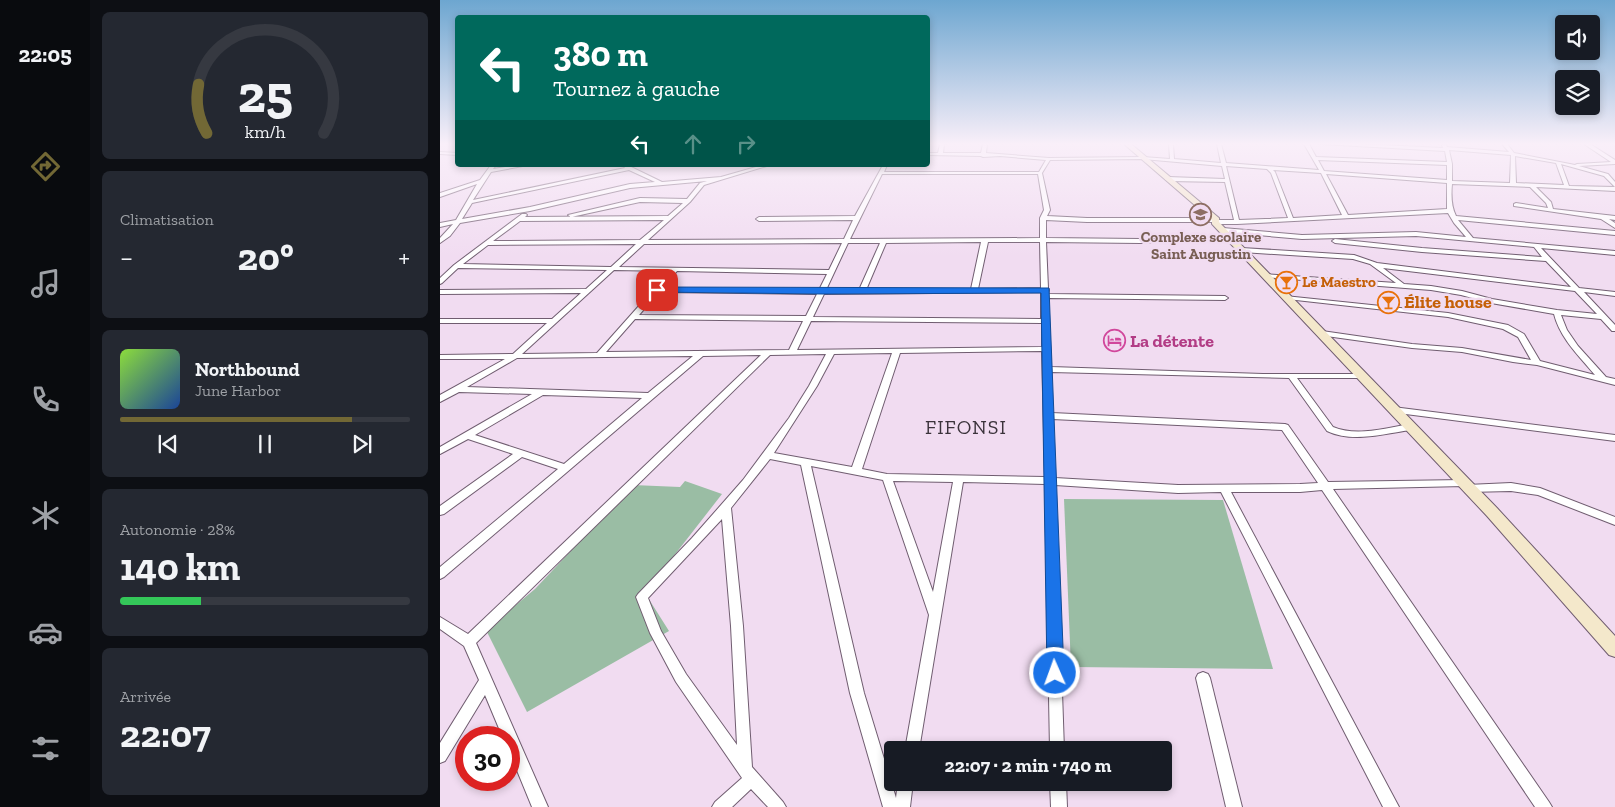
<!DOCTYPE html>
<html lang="fr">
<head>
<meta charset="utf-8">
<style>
	body { margin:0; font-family:"Zilla Slab",serif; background:#242831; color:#f1f3f6; height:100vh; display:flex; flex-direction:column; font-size:19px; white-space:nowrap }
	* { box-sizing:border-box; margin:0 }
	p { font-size:16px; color:#9ea1a6 }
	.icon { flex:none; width:28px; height:28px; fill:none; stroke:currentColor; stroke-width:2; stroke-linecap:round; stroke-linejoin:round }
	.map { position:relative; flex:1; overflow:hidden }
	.drawer { display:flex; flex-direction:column; gap:12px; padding:12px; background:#0d0f14; width:350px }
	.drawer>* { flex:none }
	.guide { position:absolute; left:15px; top:15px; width:475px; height:152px; border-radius:5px; box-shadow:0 2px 8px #0003; background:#00695c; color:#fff; overflow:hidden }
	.controls { position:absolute; left:1115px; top:15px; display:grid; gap:10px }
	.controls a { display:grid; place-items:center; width:45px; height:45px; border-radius:5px; background:#171b24; box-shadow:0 2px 8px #0003; font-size:25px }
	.speed { position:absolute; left:15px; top:726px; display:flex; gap:10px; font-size:25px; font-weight:700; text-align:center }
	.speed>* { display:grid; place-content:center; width:65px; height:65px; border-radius:50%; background:#171b24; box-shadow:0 2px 8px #0003; line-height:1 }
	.speed .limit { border:8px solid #d22; background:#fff; color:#111 }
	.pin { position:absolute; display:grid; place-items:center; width:42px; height:42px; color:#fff; margin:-21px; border-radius:10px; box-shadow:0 2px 8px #0006 }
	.me { position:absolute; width:55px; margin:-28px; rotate:358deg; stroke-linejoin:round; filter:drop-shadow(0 0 4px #0008) }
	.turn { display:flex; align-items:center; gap:18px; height:105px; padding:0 15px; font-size:22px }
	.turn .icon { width:65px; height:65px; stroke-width:2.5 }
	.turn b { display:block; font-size:35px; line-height:42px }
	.lanes { display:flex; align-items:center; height:48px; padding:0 15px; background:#0003; justify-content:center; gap:25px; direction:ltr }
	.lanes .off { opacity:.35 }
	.big { font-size:38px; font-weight:800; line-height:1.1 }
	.drawer .widget { flex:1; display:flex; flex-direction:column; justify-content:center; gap:8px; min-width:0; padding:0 18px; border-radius:8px; background:#242831 }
	.drawer .dial { align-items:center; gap:0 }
	.dial svg { height:130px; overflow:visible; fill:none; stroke:#363941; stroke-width:7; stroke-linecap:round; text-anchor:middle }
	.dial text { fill:#f1f3f6; stroke:none }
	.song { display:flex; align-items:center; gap:15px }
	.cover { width:60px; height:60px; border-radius:8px; background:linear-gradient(135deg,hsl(90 70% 55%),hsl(220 70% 35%)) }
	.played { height:5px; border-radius:2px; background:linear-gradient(90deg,#726835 80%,#363941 80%) }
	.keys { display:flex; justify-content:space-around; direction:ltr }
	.heat { display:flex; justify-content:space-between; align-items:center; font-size:28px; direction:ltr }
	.charge { height:8px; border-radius:4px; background:linear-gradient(90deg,#34c759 28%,#363941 0) }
	.trip { position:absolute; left:444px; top:741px; width:288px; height:50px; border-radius:5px; background:#171b24; box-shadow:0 2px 8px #0003; font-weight:800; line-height:50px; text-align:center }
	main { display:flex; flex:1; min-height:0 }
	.tab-bar { display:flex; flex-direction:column; width:90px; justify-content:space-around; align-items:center; background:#090b0e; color:#9ea1a6 }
	.tab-bar .icon { width:35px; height:35px }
	.tab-bar .active { color:#726835 }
	.tab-bar b { font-size:22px; color:#f1f3f6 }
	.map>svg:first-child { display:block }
	.green { fill:#9abda4 }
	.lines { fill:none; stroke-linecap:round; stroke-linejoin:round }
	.minor-casing { stroke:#705d70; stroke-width:2 }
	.secondary-casing { stroke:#705d70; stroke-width:2 }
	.minor { fill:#fff; fill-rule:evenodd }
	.secondary { fill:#f4e8cb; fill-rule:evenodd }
	.route { fill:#1a73e8; stroke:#114b97 }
	.labels { text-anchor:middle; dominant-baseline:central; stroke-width:5; stroke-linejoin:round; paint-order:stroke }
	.far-education-label { font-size:15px; font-weight:bold; fill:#785e54; stroke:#f1dcf1 }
	.far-food-label { font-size:15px; font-weight:bold; fill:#c56008; stroke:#f1dcf1; text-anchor:start }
	.food-label { font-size:18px; font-weight:bold; fill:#c56008; stroke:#f1dcf1; text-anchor:start }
	.hotel-label { font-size:18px; font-weight:bold; fill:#b23c85; stroke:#f1dcf1; text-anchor:start }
	.quarter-label { font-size:20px; letter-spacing:1px; fill:#3b333b; stroke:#f1dcf1 }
</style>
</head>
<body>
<main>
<nav class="tab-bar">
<b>22:05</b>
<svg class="icon active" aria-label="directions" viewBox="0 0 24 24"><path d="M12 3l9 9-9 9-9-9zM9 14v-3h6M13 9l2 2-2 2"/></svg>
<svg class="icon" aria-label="music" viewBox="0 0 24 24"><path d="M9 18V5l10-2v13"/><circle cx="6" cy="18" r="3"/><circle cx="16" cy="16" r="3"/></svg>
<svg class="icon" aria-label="phone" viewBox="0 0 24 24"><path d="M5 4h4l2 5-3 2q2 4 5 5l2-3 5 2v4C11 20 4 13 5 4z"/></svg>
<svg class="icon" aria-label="climate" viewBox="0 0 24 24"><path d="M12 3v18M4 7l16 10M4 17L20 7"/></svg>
<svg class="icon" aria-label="car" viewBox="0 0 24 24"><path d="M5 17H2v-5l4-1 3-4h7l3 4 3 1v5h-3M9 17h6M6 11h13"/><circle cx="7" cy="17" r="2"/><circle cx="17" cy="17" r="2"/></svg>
<svg class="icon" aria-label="filters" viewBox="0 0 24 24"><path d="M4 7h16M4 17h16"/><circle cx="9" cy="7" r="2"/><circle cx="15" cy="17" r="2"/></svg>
</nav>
<section class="drawer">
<div class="widget dial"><svg viewBox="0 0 100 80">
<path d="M14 69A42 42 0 1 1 86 69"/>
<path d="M14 69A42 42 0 0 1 9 39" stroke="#726835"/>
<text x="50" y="56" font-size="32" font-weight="700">25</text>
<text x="50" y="72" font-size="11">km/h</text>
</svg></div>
<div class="widget"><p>Climatisation</p>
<div class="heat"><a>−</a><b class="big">20°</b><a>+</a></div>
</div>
<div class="widget">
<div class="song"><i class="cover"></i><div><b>Northbound</b><p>June Harbor</p></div></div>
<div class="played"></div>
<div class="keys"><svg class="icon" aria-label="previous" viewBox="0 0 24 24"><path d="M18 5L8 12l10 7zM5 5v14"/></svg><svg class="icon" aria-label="pause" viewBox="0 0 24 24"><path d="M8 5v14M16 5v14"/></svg><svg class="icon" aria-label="next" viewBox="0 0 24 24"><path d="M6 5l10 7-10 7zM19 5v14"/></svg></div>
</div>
<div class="widget"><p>Autonomie · 28%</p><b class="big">140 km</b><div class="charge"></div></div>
<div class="widget"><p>Arrivée</p><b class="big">22:07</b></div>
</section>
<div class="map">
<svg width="1175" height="807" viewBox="0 0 1175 807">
	<rect width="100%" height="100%" fill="#f1dcf1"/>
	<g class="green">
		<path d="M245,481L282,494L205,593L229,631L87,712L46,630L95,589L193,485L240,487Z"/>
		<path d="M624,499L783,500L833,669L631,667Z"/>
	</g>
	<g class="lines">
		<defs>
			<g id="minor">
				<path d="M500,144H504L503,153H541L543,144H547L546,153L609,158L703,157L730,159L729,144H733L734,159L781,163L777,144H781L786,163L879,170L864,144H869L876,157L1007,162L1005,151L881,144H920L1003,148L1002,145L1006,144L1007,147L1069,152L1062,144H1067L1074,153L1135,165L1137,164L1171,162L1144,144H1150L1175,160V164L1139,166L1168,174L1175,182V187L1164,176L1121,164L1129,186L1175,187V191L1096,187L1111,202L1113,209L1175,216V220L1169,219L1175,223V228L1161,219L1074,206V204L1076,203L1108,208L1106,203L1090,187L1012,184C1011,195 1011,206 1016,216L1175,231V235L1018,220L1033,238L1175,251V255L1101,248L1139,288L1175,292V296L1144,292L1175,325V331H1172L1161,319L1121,315L1127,330L1138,346L1166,377L1175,379V385L1097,365L1073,362L1022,352L972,348L879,335L878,333L882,331L972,344L1022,348L1091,360L1078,337L1063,329L1008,317L847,299L845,298V296L1008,313L1068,325L1084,334L1100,361L1155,375C1139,356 1120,338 1114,314L1051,303L1021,295L991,290L825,277L823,276V274L956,283L930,264L913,259L802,252L799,250L802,248L914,255L937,263L1131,287L1106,261L982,252L895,243L892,241L895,239L982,248L1102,257L1094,247L976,236L862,239L783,232L780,230L783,228L862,235L976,232L1026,237L1014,223L1008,213L797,224H775L772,222H647L606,220V238L701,239L791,236L794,238L791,240L701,243L606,242L608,288L609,290L608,294L785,296L788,298L785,300L608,298L611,367L823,374H921L925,376L924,378H857L893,427C916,437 947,428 970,424L975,427L970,430C943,434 912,443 887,431L849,378L611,372L612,413L845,424L848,425L888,482L1023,480L1027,481L1028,483L1027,485L1071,483L1100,488L1175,517V525L1098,495L1071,491L1028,492L1024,491L1023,488L1024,486L893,489L1109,802L1112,807H1095L882,490L860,492H791L959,807H943L781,492L738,493L615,485L624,750H610L605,484L523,482L479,750H465L489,615L443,480L371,466L424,693L456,798L458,782H473L470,807H443L410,693L361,465L330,459L291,508L303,626L312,767L343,802L346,807H328L311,789L292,807H272L275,802L302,778L236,682L210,633L196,597L198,594L252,538L303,480L349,418L369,386L386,354L330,355L36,643L108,807H92L69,751V738H63L45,695L5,761L0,763V743L39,680L24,646L0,629V617L28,634L321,355L263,356L4,577L0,579V567L118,469L82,457L4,514L0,515V506L73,454L28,439L0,454V447L92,394L19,392L0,402V395L65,359H0V355L73,354L107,323H0V319H112L141,293L0,294V290L146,289L167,270L18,268L2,283L0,284V278L14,265L82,214H86L87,215L85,217L228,216L243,203L200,202L131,217L128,215L200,198L247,199L260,183L267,181L190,188L90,211L20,223L10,236L0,243V238L13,224L0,227V223L16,220L37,184L0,197V193L40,180L51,165H56L53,169L77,165H88L51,172L33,200L185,168L183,165H187L222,182L281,177L323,165H330L264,185L250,202L208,240L404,239L413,220L319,221L316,219L319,217L415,216L443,165H447L444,172H599L606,160L560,156L543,157L541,156L488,155V153H498ZM1009,150L1071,155L1070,183L1012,181V164ZM1075,156L1116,163L1124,185L1076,183ZM703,159L782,166L785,179L728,177L725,179L728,181L785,182L794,220H779L776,218H647L607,216L610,210L602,173L610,160ZM878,160L1007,165V180L884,171ZM786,166L827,169L831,173L848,218L799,220ZM189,170L215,182L190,184L90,207L22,219L32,203ZM833,170L881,173L902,215L853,218L835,172ZM442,174H598L604,210L600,218V238L410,239ZM886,174L1007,183V209L908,215ZM224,220L200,240L53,241L80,221ZM541,242L531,289L426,290L446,243ZM548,242H600L601,288L538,289ZM402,243L389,270L179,267L204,244ZM408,243H440L419,290H386ZM196,244L171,267L23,264L48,245ZM943,268L1135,291L1157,314L1117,310L1052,299L1022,291L991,286L964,284ZM174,270L230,271L157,353L82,354ZM237,271L387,274L379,290L223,288ZM219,292L377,294L366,316L199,315ZM601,292V319L373,317L384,294ZM195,319L363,321L349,350L166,352ZM371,321L602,323V347L357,350ZM602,351L605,477L447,474L422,469L460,353ZM452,353L412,467L334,453L377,386L394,354ZM253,356L208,393L27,387L77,358ZM103,395L202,398L124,464L35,435ZM612,419L842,430L878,483L860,484L738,485L615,478ZM453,481L513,482L493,592ZM282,519L291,626L297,745L246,674L221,631L208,598Z"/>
				<path d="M0,152L18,153V155L0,154Z"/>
				<path d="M953,407L1175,435V441L950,412L949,410Z"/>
				<path d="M763,672L768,674L770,678L802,807H786L756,678L758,674Z"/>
				<path d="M610,782H626L627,807H611Z"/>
			</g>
			<path id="secondary" d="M684,144H691L779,218V222L1057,508L1175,636V657L1169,655L1047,516L772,224V220Z"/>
		</defs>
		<use href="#minor" class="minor-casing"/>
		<use href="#secondary" class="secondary-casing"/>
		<use href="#minor" class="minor"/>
		<use href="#secondary" class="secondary"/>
	</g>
	<linearGradient id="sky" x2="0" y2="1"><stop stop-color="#6da6d0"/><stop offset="0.56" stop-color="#f9eff9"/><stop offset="1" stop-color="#f9eff9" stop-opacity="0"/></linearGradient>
	<rect width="1175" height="257" fill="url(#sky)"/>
	<path class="route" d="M217,287L609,288L624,673L621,679L615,681L609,679L607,673L601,293L382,294L214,292V288Z"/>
	<defs>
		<symbol id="school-ring" viewBox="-11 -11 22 22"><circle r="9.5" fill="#f1dcf1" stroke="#8d6e63" stroke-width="1.5"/><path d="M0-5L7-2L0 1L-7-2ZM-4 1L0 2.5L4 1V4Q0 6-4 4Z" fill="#8d6e63"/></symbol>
		<symbol id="bar-ring" viewBox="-11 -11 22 22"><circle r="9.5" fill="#f1dcf1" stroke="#e8710a" stroke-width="1.5"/><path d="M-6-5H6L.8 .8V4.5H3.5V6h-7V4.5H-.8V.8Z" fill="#e8710a"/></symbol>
		<symbol id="hotel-ring" viewBox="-11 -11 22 22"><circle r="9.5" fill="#f1dcf1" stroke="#d1479c" stroke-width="1.5"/><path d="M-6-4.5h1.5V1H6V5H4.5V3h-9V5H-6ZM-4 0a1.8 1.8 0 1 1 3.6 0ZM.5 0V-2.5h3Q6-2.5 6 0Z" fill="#d1479c"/></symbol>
	</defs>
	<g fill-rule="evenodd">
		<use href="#school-ring" x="748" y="202" width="25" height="25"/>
		<use href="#bar-ring" x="834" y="270" width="25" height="25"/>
		<use href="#bar-ring" x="936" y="290" width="25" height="25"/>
		<use href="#hotel-ring" x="662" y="328" width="25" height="25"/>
	</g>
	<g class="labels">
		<g class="far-education-label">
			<text x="761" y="237">Complexe scolaire<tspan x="761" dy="17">Saint Augustin</tspan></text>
		</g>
		<g class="far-food-label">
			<text x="862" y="282">Le Maestro</text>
		</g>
		<g class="food-label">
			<text x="964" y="302">Élite house</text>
		</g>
		<g class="hotel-label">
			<text x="690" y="341">La détente</text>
		</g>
		<g class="quarter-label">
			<text x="526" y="427">FIFONSI</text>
		</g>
	</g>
</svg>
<div class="controls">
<a><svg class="icon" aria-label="sound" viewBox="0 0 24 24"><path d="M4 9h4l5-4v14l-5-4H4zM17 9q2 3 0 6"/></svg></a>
<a><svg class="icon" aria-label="layers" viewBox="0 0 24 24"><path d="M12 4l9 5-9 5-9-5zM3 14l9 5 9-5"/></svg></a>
</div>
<div class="speed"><div class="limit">30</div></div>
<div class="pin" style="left:217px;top:290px;background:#d93025"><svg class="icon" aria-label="arrive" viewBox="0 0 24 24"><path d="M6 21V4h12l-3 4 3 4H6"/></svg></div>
<svg class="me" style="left:615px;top:673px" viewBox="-20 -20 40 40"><circle r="17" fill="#1a73e8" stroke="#fff" stroke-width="3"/><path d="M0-11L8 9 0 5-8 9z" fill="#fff"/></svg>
<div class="trip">22:07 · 2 min · 740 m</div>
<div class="guide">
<div class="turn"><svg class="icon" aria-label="left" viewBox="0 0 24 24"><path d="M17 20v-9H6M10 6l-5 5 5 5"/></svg><div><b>380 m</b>Tournez à gauche</div></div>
<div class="lanes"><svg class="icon" aria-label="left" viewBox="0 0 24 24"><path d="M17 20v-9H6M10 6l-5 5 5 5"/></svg><svg class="icon off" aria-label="ahead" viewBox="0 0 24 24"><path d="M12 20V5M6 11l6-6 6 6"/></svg><svg class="icon off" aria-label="right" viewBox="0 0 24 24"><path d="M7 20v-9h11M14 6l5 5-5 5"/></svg></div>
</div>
</div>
</main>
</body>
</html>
